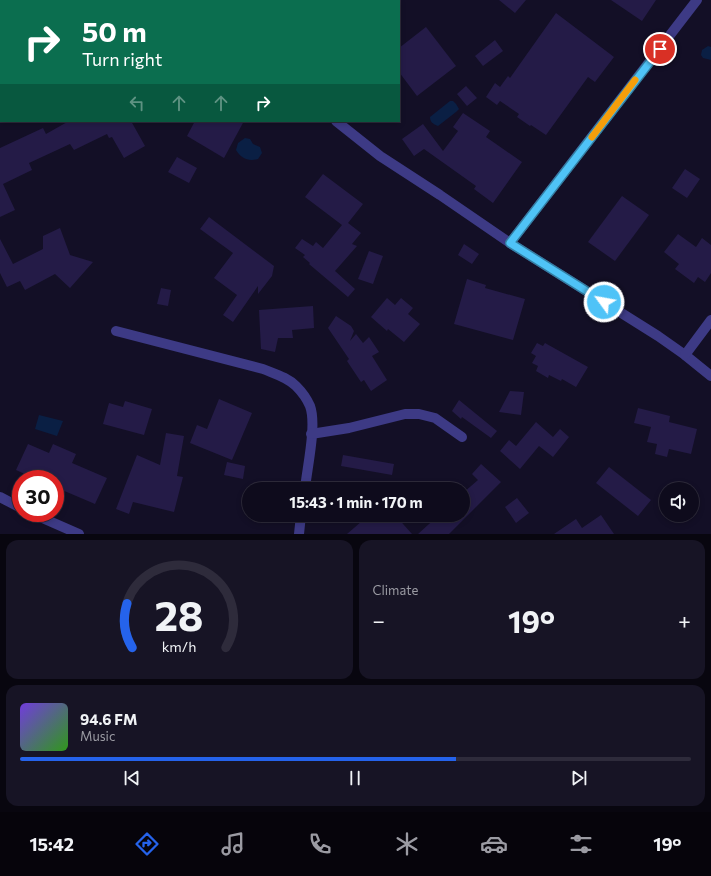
<!DOCTYPE html>
<html lang="en">
<head>
<meta charset="utf-8">
<style>
	body { margin:0; font-family:Commissioner,sans-serif; background:#171425; color:#f1f3f6; height:100vh; display:flex; flex-direction:column; font-size:15px; white-space:nowrap }
	* { box-sizing:border-box; margin:0 }
	p { font-size:13px; color:#9b9ba3 }
	.icon { flex:none; width:22px; height:22px; fill:none; stroke:currentColor; stroke-width:2; stroke-linecap:round; stroke-linejoin:round }
	.map { position:relative; height:534px; overflow:hidden }
	.details { display:flex; flex-direction:column; gap:6px; padding:6px; background:#08060f; flex:1 }
	.details>* { flex:none }
	.banner { position:absolute; left:0px; top:0px; width:400px; height:122px; box-shadow:0 2px 6px #0003,0 0 0 1px #2e2b3b; background:#0b6e4f; color:#fff; overflow:hidden }
	.tools { position:absolute; left:659px; top:482px; display:grid; gap:8px }
	.tools a { display:grid; place-items:center; width:40px; height:40px; border-radius:50%; background:#0e0b1c; box-shadow:0 2px 6px #0003,0 0 0 1px #2e2b3b; font-size:20px }
	.speed { position:absolute; left:12px; top:470px; display:flex; gap:8px; font-size:20px; font-weight:700; text-align:center }
	.speed>* { display:grid; place-content:center; width:52px; height:52px; border-radius:50%; background:#0e0b1c; box-shadow:0 2px 6px #0003,0 0 0 1px #2e2b3b; line-height:1 }
	.speed .limit { border:6px solid #d22; background:#fff; color:#111 }
	.pin { position:absolute; display:grid; place-items:center; width:34px; height:34px; color:#fff; margin:-17px; border:2px solid #fff; border-radius:50%; box-shadow:0 1px 4px #0007 }
	.me { position:absolute; width:44px; margin:-22px; rotate:302deg; stroke-linejoin:round; filter:drop-shadow(0 0 3px #0008) }
	.turn { display:flex; align-items:center; gap:14px; height:84px; padding:0 16px; font-size:18px }
	.turn .icon { width:52px; height:52px; stroke-width:2.5 }
	.turn b { display:block; font-size:28px; line-height:34px }
	.lanes { display:flex; align-items:center; height:38px; padding:0 16px; background:#0003; justify-content:center; gap:20px; direction:ltr }
	.lanes .off { opacity:.35 }
	.big { font-size:30px; font-weight:700; line-height:1.1 }
	.details .card { flex:1; display:flex; flex-direction:column; justify-content:center; gap:6px; min-width:0; padding:0 14px; border-radius:12px; background:#171425 }
	.details .dial { align-items:center; gap:0 }
	.dial svg { height:104px; overflow:visible; fill:none; stroke:#2e2b3b; stroke-width:7; stroke-linecap:round; text-anchor:middle }
	.dial text { fill:#f1f3f6; stroke:none }
	.song { display:flex; align-items:center; gap:12px }
	.cover { width:48px; height:48px; border-radius:6px; background:linear-gradient(135deg,hsl(260 70% 55%),hsl(110 70% 35%)) }
	.played { height:4px; border-radius:2px; background:linear-gradient(90deg,#2563eb 65%,#2e2b3b 65%) }
	.keys { display:flex; justify-content:space-around; direction:ltr }
	.heat { display:flex; justify-content:space-between; align-items:center; font-size:22px; direction:ltr }
	.details .tiles { flex:1; display:grid; gap:6px; grid-template-columns:1fr 1fr }
	.card:last-child { grid-column:span 2 }
	.trip { position:absolute; left:242px; top:482px; width:228px; height:40px; border-radius:20px; background:#0e0b1c; box-shadow:0 2px 6px #0003,0 0 0 1px #2e2b3b; font-weight:700; line-height:40px; text-align:center }
	.dock { display:flex; height:64px; justify-content:space-around; align-items:center; background:#06040b; color:#9b9ba3 }
	.dock .icon { width:28px; height:28px }
	.dock .current { color:#2563eb }
	.dock b { font-size:18px; color:#f1f3f6 }
	.map>svg:first-child { display:block }
	.water { fill:#0a1f44 }
	.building { fill:#241b47 }
	.lines { fill:none; stroke-linecap:round; stroke-linejoin:round }
	.minor { stroke:#3d3a85; stroke-width:10 }
	.route-casing { stroke:#337fa1; stroke-width:10 }
	.route { stroke:#4fc3f7; stroke-width:7 }
	.slow { stroke:#f59e0b; stroke-width:7 }
</style>
</head>
<body>
<div class="map">
<svg width="711" height="534" viewBox="0 0 711 534">
	<rect width="100%" height="100%" fill="#130f26"/>
	<g class="water">
		<path d="M708,46L711,47V60L703,58L701,55L702,50Z"/>
		<path d="M450,101H453L456,104L459,109L456,112L438,126C433,124 430,122 430,117Z"/>
		<path d="M245,138L250,139L253,144L260,147L262,153L258,159C248,162 241,158 236,150L238,143Z"/>
		<path d="M39,415L63,421L57,436L35,429Z"/>
	</g>
	<g class="building">
		<path d="M499,0H526L515,13Z"/>
		<path d="M611,0H656L642,21Z"/>
		<path d="M556,13L614,57L595,82L588,77L546,135L531,125L530,126L517,117L519,114L500,101L497,105L486,97L495,83L500,87L508,76L510,78Z"/>
		<path d="M426,27L456,66L417,96L399,72V48Z"/>
		<path d="M495,40L503,51L483,66L475,56Z"/>
		<path d="M466,86L477,98L467,106L457,94Z"/>
		<path d="M463,113L490,131L486,137L522,162L493,203L474,189L476,186L424,149L414,156L402,139L423,124L443,151L458,131L453,127Z"/>
		<path d="M69,121H131L145,146L124,158L112,137L109,138L107,134L74,150L70,144L29,163L32,170L3,184L15,210L0,217V148L43,128L46,134Z"/>
		<path d="M195,121H244L224,158L187,136Z"/>
		<path d="M177,157L197,168L189,183L168,172Z"/>
		<path d="M685,169L700,179L687,198L672,188Z"/>
		<path d="M323,174L363,204L348,223L361,233L352,244L357,246L335,271L355,289L348,297L309,264L310,263L303,257L305,255L295,248L302,239L313,246L316,242L323,248L342,225L305,197Z"/>
		<path d="M622,196L649,215L615,261L588,242Z"/>
		<path d="M209,217L274,266L272,276L258,294V286L233,322L223,315L237,295L214,278L233,253L200,229Z"/>
		<path d="M60,228L70,255L93,262L70,288L55,274L25,290L20,281L7,287L0,273V239L13,264L43,249V236Z"/>
		<path d="M678,234L696,247L702,238L711,245V273L705,282L698,277L694,283L675,269L679,264L664,252Z"/>
		<path d="M464,244L479,254L472,264L458,255Z"/>
		<path d="M369,251L383,256L373,284L358,279Z"/>
		<path d="M467,279L486,285L485,288L525,299L513,340L454,324Z"/>
		<path d="M161,288L171,290L168,306L157,304Z"/>
		<path d="M387,298L395,305L401,298L413,308L408,314L420,324L404,342L388,329L387,331L371,317Z"/>
		<path d="M313,306L314,328L292,330L293,338H278L275,352L261,349L259,310Z"/>
		<path d="M336,316L351,326L354,331L350,341L356,334L363,343L369,337L379,352L372,356L387,380L371,391L364,380L361,382L347,361L349,359L328,328Z"/>
		<path d="M537,343L543,346L545,343L588,367L576,387L562,379L561,381L549,375L548,378L536,371L538,366L532,363L536,356L531,353Z"/>
		<path d="M510,391L524,392L521,415L499,412Z"/>
		<path d="M219,399L252,413L232,460L190,443L197,425L207,429Z"/>
		<path d="M459,400L497,431L491,438L462,417L461,419L452,411Z"/>
		<path d="M125,401L152,409L144,435L103,424L109,403L123,407Z"/>
		<path d="M638,408L670,416L669,422L697,429L691,454L669,449L667,457L655,454L657,444L647,442L651,427L634,423Z"/>
		<path d="M536,422L553,437L560,429L569,437L553,457L539,446L520,469L500,451L509,440L516,446Z"/>
		<path d="M166,433L184,436L177,476L183,477L174,512L133,502L129,514L116,509L137,455L160,465Z"/>
		<path d="M28,444L49,453L53,444L76,454L72,463L107,478L95,504L55,487V479H36L16,470Z"/>
		<path d="M343,455L394,464L392,475L341,466Z"/>
		<path d="M227,462L245,466L243,479L224,475Z"/>
		<path d="M481,464L501,482L449,534H418L439,515H463V493L478,480L472,474Z"/>
		<path d="M609,467L651,500L638,516L596,483Z"/>
		<path d="M517,498L529,513L516,523L505,507Z"/>
		<path d="M369,515H395L412,534H347Z"/>
		<path d="M601,515L614,534H554L576,519L582,528Z"/>
	</g>
	<g class="lines">
		<g class="minor">
			<path d="M233,0V1"/>
			<path d="M175,1L177,0"/>
			<path d="M0,79L1,78"/>
			<path d="M336,121L380,156L440,195L510,243L658,336L685,355L711,376"/>
			<path d="M510,243L697,0"/>
			<path d="M116,331L263,369C275,374 287,377 296,386C301,391 307,399 310,406C317,425 307,468 305,489"/>
			<path d="M685,355L711,320"/>
			<path d="M311,434L349,428L405,414H419L435,418L462,437"/>
			<path d="M0,497L21,508"/>
			<path d="M31,513L79,534"/>
			<path d="M299,534L301,515"/>
		</g>
	</g>
	<g class="lines">
		<defs>
			<path id="route" d="M604,302L510,243L660,49"/>
		</defs>
		<use href="#route" class="route-casing"/>
		<use href="#route" class="route"/>
		<path class="slow" d="M592,137L635,80"/>
	</g>
</svg>
<div class="tools">
<a><svg class="icon" aria-label="sound" viewBox="0 0 24 24"><path d="M4 9h4l5-4v14l-5-4H4zM17 9q2 3 0 6"/></svg></a>
</div>
<div class="speed"><div class="limit">30</div></div>
<div class="pin" style="left:660px;top:49px;background:#d93025"><svg class="icon" aria-label="arrive" viewBox="0 0 24 24"><path d="M6 21V4h12l-3 4 3 4H6"/></svg></div>
<svg class="me" style="left:604px;top:302px" viewBox="-20 -20 40 40"><circle r="17" fill="#4fc3f7" stroke="#fff" stroke-width="3"/><path d="M0-11L8 9 0 5-8 9z" fill="#fff"/></svg>
<div class="trip">15:43 · 1 min · 170 m</div>
<div class="banner">
<div class="turn"><svg class="icon" aria-label="right" viewBox="0 0 24 24"><path d="M7 20v-9h11M14 6l5 5-5 5"/></svg><div><b>50 m</b>Turn right</div></div>
<div class="lanes"><svg class="icon off" aria-label="left" viewBox="0 0 24 24"><path d="M17 20v-9H6M10 6l-5 5 5 5"/></svg><svg class="icon off" aria-label="ahead" viewBox="0 0 24 24"><path d="M12 20V5M6 11l6-6 6 6"/></svg><svg class="icon off" aria-label="ahead" viewBox="0 0 24 24"><path d="M12 20V5M6 11l6-6 6 6"/></svg><svg class="icon" aria-label="right" viewBox="0 0 24 24"><path d="M7 20v-9h11M14 6l5 5-5 5"/></svg></div>
</div>
</div>
<section class="details">
<div class="tiles">
<div class="card dial"><svg viewBox="0 0 100 80">
<path d="M14 69A42 42 0 1 1 86 69"/>
<path d="M14 69A42 42 0 0 1 10 35" stroke="#2563eb"/>
<text x="50" y="56" font-size="32" font-weight="700">28</text>
<text x="50" y="72" font-size="11">km/h</text>
</svg></div>
<div class="card"><p>Climate</p>
<div class="heat"><a>−</a><b class="big">19°</b><a>+</a></div>
</div>
<div class="card">
<div class="song"><i class="cover"></i><div><b>94.6 FM</b><p>Music</p></div></div>
<div class="played"></div>
<div class="keys"><svg class="icon" aria-label="previous" viewBox="0 0 24 24"><path d="M18 5L8 12l10 7zM5 5v14"/></svg><svg class="icon" aria-label="pause" viewBox="0 0 24 24"><path d="M8 5v14M16 5v14"/></svg><svg class="icon" aria-label="next" viewBox="0 0 24 24"><path d="M6 5l10 7-10 7zM19 5v14"/></svg></div>
</div>
</div>
</section>
<nav class="dock">
<b>15:42</b>
<svg class="icon current" aria-label="directions" viewBox="0 0 24 24"><path d="M12 3l9 9-9 9-9-9zM9 14v-3h6M13 9l2 2-2 2"/></svg>
<svg class="icon" aria-label="music" viewBox="0 0 24 24"><path d="M9 18V5l10-2v13"/><circle cx="6" cy="18" r="3"/><circle cx="16" cy="16" r="3"/></svg>
<svg class="icon" aria-label="phone" viewBox="0 0 24 24"><path d="M5 4h4l2 5-3 2q2 4 5 5l2-3 5 2v4C11 20 4 13 5 4z"/></svg>
<svg class="icon" aria-label="climate" viewBox="0 0 24 24"><path d="M12 3v18M4 7l16 10M4 17L20 7"/></svg>
<svg class="icon" aria-label="car" viewBox="0 0 24 24"><path d="M5 17H2v-5l4-1 3-4h7l3 4 3 1v5h-3M9 17h6M6 11h13"/><circle cx="7" cy="17" r="2"/><circle cx="17" cy="17" r="2"/></svg>
<svg class="icon" aria-label="filters" viewBox="0 0 24 24"><path d="M4 7h16M4 17h16"/><circle cx="9" cy="7" r="2"/><circle cx="15" cy="17" r="2"/></svg>
<b>19°</b>
</nav>
</body>
</html>
